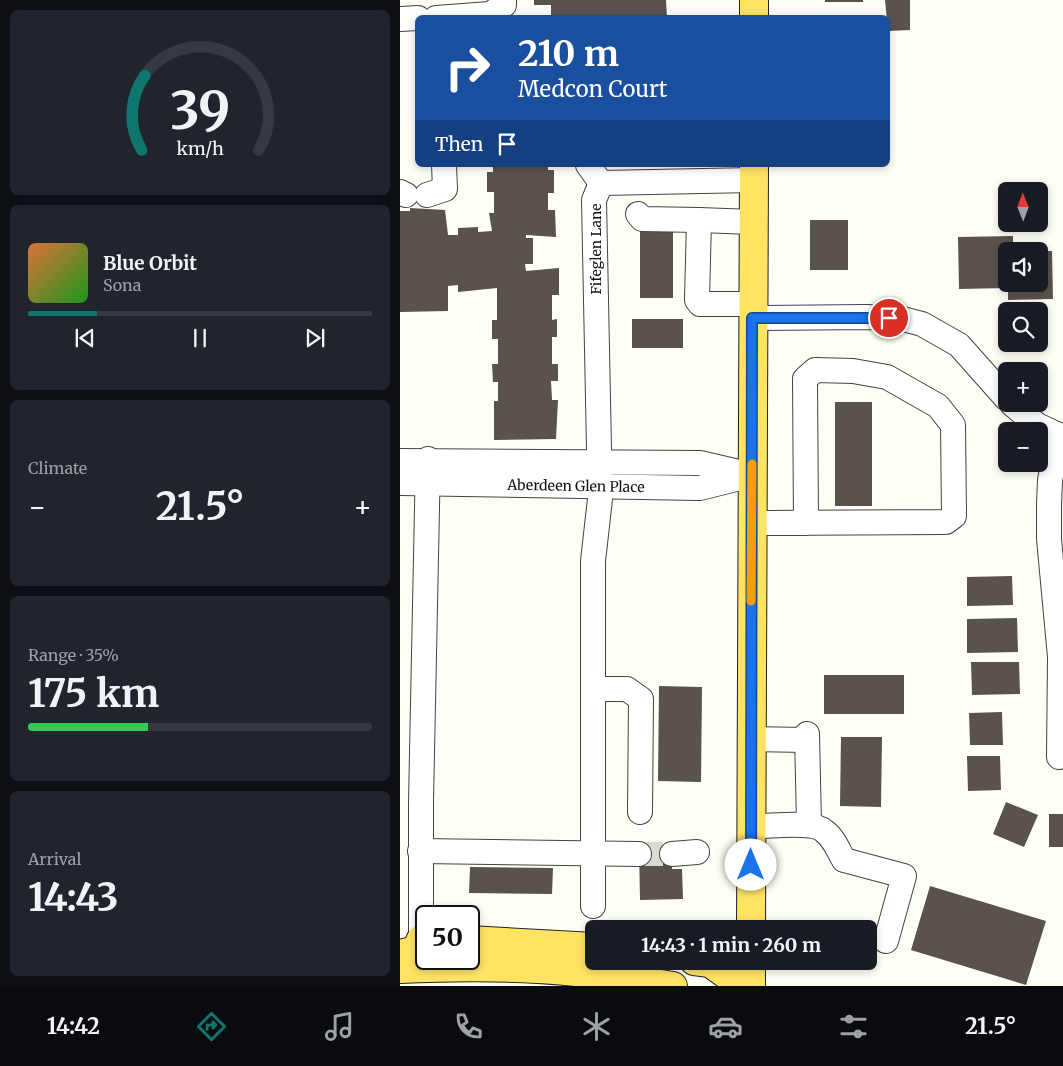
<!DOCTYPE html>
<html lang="en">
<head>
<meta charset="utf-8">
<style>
	body { margin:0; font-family:Merriweather,serif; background:#20242c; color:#f1f3f6; height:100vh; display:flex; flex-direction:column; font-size:19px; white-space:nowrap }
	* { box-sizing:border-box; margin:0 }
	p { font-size:16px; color:#9ea1a6 }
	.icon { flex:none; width:28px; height:28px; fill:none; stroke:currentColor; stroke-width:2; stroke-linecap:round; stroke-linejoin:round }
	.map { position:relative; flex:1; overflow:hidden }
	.details { display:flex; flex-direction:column; gap:10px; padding:10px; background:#0d0f14; width:400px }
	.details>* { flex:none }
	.guide { position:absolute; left:15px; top:15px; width:475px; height:152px; border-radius:8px; box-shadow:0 2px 8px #0003; background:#1a4fa0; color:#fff; overflow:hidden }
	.needle { width:32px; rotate:359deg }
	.tools { position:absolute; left:598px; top:182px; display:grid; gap:10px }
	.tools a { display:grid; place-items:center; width:50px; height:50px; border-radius:8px; background:#171b24; box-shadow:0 2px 8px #0003; font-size:25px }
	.speed { position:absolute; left:15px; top:905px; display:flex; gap:10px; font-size:25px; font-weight:700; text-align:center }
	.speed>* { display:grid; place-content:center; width:65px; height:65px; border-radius:50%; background:#171b24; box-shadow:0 2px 8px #0003; line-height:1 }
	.speed .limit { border:2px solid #111; border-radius:8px; background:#fff; color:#111 }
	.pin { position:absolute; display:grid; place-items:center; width:42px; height:42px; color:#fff; margin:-21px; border:2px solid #fff; border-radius:50%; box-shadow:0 1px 5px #0007 }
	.me { position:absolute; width:55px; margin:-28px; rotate:0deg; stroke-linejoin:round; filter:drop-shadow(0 0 4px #0008) }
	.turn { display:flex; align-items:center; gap:18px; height:105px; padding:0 20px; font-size:22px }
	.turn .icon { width:65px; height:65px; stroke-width:2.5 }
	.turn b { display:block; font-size:35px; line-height:42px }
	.then { display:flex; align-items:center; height:48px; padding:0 20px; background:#0003; gap:10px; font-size:19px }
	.big { font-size:38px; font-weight:700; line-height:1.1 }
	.details .tile { flex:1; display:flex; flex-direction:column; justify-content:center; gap:8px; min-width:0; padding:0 18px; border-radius:8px; background:#20242c }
	.details .dial { align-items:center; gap:0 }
	.dial svg { height:130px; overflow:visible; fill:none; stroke:#363941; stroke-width:7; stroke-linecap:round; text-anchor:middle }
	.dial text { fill:#f1f3f6; stroke:none }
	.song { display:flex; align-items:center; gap:15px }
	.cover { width:60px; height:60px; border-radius:8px; background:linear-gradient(135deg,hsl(20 70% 55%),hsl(120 70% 35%)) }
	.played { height:5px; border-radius:2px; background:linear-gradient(90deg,#0f766e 20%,#363941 20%) }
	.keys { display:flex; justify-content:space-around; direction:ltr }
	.heat { display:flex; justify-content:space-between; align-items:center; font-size:28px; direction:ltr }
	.charge { height:8px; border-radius:4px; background:linear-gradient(90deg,#34c759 35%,#363941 0) }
	.trip { position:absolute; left:185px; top:920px; width:292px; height:50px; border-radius:8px; background:#171b24; box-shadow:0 2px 8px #0003; font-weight:700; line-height:50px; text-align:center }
	.tabs { display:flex; height:80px; justify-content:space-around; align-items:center; background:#090b0e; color:#9ea1a6 }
	.tabs .icon { width:35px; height:35px }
	.tabs .on { color:#0f766e }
	.tabs b { font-size:22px; color:#f1f3f6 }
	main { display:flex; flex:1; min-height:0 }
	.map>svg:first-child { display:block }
	.building { fill:#5a524c }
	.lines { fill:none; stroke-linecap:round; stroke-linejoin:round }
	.minor-tunnel { stroke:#dbdad2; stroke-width:24; stroke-dasharray:24 12; stroke-linecap:butt }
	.minor-casing { stroke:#434343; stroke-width:26 }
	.major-casing { stroke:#212121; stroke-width:30 }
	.minor { stroke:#fff; stroke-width:24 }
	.major { stroke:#ffe464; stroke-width:28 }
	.route-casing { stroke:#114b97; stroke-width:12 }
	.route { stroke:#1a73e8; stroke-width:9 }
	.slow { stroke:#f59e0b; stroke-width:9 }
	.labels { text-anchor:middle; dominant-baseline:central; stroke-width:5; stroke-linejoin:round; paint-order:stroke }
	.street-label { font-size:14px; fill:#101010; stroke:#fff }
</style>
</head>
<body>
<main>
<section class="details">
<div class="tile dial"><svg viewBox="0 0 100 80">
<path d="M14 69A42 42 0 1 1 86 69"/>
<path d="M14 69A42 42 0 0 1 16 23" stroke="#0f766e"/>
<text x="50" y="56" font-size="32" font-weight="700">39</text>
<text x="50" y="72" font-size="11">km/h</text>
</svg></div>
<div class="tile">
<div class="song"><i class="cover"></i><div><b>Blue Orbit</b><p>Sona</p></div></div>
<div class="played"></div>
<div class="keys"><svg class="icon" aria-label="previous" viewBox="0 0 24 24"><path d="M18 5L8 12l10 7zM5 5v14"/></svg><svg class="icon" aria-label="pause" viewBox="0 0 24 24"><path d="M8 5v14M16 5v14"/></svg><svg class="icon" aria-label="next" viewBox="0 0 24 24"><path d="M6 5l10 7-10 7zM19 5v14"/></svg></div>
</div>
<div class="tile"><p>Climate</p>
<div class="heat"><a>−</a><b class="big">21.5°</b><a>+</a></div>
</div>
<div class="tile"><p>Range · 35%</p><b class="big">175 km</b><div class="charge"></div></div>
<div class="tile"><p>Arrival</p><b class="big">14:43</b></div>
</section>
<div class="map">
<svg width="663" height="986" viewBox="0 0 663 986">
	<rect width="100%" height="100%" fill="#fffef4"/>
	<g class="building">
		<path d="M134,0H266L267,18H151V5H134Z"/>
		<rect x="425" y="0" width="38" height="2"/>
		<path d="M485,0H510V30L488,31Z"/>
		<path d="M93,165H148V170H154V193H148V210H155L156,237L126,235V238H133V264H125L126,271L159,268V295H152V320L157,319V337H152V364H158V381H151L152,400H158L156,439L94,440V401H98V382H93L92,364H98V339H92V320H97V288L58,292V285L48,286V311L0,312V211H10V208L45,210L48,235H58V228L78,227V232L92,231L89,213H94V192H87V172H93Z"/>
		<rect x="410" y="220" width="38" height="50"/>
		<rect x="240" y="229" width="33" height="69"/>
		<path d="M613,236V251H606V284H639V251H652L653,299L608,300V288L559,289L558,237Z"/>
		<rect x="232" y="319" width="51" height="29"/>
		<rect x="435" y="402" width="37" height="104"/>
		<path d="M612,576L613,605L567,606V577Z"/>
		<path d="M617,618L618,652L567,653V619Z"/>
		<path d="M571,662H619L620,694L572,695Z"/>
		<rect x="424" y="675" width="80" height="39"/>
		<path d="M259,686L302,687L301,782L258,781Z"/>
		<path d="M602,712L603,745H570L569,713Z"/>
		<path d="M441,737H482L481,807L440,806Z"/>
		<path d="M567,756H600L601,790L568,791Z"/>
		<path d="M606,802L638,815L624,847L593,834Z"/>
		<rect x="649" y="814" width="14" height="33"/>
		<path d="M272,847V869H282L283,899L240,900L239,848Z"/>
		<path d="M70,867L153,868L152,894L69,893Z"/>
		<path d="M530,886L646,921L626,985L511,950Z"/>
	</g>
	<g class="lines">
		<path class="minor-tunnel" d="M239,854H272"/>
		<defs>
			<g id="minor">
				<path d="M36,18L90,14L104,5V0"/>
				<path d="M0,19L18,18"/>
				<path d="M188,165L201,183"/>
				<path d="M0,192L6,195"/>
				<path d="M27,195L45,189L44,165"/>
				<path d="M238,214L242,219L299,220"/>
				<path d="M352,304H300L297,300L299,220L353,222"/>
				<path d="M352,318L467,317L503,319L522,324L559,345L606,398"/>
				<path d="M612,404L637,425L663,437"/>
				<path d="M659,437L650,480L649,505V539L660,657L659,757"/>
				<path d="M0,461L300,463L347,474"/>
				<path id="s1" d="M0,483L300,488L352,475"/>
				<path d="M351,523L546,522L554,516L553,425L538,406L487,377L453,371L415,370L405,379L406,523"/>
				<path d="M193,689H227L241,699L240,812"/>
				<path d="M407,734L409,824"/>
				<path d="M351,739L407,740"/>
				<path d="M351,826C369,827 412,820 424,831C434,838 438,850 444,860L504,876L486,941"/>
				<path d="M20,851L239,854"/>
				<path d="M272,854L297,852"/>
				<path d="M193,906V561L200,499L194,200L201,183L354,180"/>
				<path d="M21,939V802L28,459"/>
			</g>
			<g id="major">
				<path d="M354,18V0"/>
				<path d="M351,929L354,165"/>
				<path d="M69,940L194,947"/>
				<path d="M0,954L16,950L21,939"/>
				<path d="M294,961L310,963L342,986"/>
				<path d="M0,969C64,966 130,966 194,974C221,977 247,982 273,986"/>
				<path d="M351,986V961"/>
			</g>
		</defs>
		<use href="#minor" class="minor-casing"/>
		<use href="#major" class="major-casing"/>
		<use href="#minor" class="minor"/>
		<use href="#major" class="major"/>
	</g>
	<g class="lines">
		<defs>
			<path id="route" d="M351,865L352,318H489"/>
		</defs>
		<use href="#route" class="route-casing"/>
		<use href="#route" class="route"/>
		<path class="slow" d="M351,601L352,464"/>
	</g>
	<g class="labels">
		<g class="street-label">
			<text transform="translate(196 249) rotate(-90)">Fifeglen Lane</text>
			<text stroke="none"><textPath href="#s1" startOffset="176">Aberdeen Glen Place</textPath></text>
		</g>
	</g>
</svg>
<div class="tools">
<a><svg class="needle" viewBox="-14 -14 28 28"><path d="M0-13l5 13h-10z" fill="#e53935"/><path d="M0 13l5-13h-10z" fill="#9ea1a6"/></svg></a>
<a><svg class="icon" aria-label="sound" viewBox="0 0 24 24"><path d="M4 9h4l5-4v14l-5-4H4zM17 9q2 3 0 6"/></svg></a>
<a><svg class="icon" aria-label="search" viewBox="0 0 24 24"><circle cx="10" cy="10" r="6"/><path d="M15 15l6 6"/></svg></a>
<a>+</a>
<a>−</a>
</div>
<div class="speed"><div class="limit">50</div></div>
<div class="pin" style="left:489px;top:318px;background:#d93025"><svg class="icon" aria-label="arrive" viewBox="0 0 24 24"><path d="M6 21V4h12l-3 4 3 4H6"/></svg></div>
<svg class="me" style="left:351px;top:865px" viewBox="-20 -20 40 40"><circle r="19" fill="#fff"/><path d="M0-13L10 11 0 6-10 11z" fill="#1a73e8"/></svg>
<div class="trip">14:43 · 1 min · 260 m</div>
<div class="guide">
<div class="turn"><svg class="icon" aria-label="right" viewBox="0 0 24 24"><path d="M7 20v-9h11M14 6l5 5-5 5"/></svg><div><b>210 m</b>Medcon Court</div></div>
<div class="then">Then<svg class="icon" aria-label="arrive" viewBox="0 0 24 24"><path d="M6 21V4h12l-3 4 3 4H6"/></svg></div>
</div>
</div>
</main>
<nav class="tabs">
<b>14:42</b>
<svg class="icon on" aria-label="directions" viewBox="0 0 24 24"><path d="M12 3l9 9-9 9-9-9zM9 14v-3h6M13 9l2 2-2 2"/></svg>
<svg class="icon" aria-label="music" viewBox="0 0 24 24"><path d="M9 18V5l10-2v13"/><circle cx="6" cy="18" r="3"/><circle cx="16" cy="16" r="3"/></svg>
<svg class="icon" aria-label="phone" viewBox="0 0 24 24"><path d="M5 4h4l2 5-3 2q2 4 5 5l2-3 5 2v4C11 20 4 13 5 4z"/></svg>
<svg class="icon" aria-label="climate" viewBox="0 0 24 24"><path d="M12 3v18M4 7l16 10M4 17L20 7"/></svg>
<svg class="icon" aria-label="car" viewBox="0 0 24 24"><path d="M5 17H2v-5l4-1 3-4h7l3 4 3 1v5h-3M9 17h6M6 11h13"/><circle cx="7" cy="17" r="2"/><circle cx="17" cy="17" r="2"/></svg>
<svg class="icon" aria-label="filters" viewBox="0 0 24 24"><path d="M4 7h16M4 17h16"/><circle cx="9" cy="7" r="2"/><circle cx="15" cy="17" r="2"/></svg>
<b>21.5°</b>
</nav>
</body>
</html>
